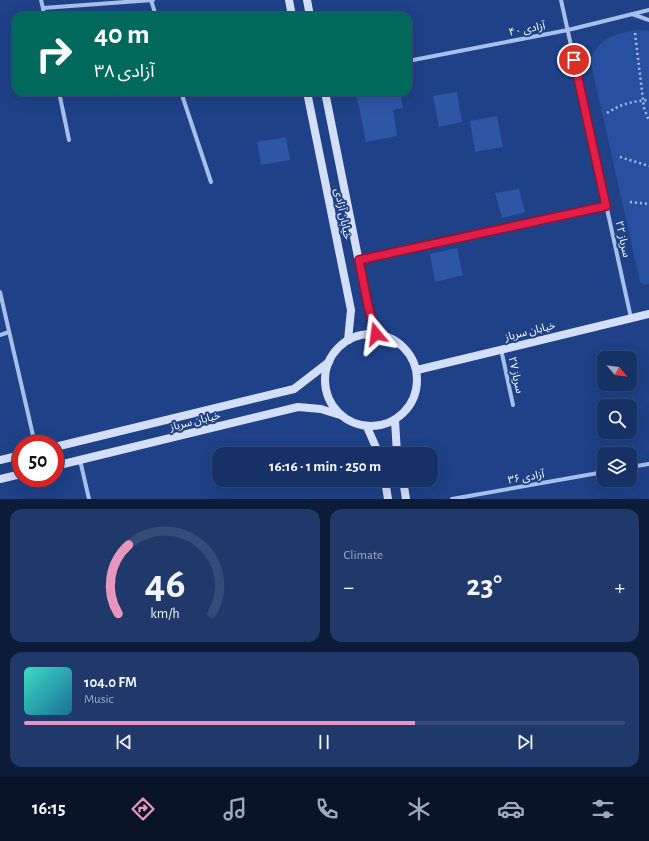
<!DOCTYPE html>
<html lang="en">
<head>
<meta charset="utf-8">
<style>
	body { margin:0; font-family:"Alegreya Sans","Noto Sans Arabic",sans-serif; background:#1f396b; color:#f1f3f6; height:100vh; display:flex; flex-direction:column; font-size:15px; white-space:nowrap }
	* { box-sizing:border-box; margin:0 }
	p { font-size:13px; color:#9ea9bf }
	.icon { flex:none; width:22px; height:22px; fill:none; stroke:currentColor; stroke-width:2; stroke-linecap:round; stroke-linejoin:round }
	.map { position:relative; height:499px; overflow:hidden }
	.panel { display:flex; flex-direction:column; gap:10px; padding:10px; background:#0c1b38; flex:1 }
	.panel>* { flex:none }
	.guide { position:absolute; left:12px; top:12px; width:400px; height:84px; border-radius:12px; box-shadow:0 4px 16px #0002,0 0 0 1px #354c79; background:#00695c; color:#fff; overflow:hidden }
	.needle { width:26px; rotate:119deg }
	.controls { position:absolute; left:597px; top:351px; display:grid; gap:8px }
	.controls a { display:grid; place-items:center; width:40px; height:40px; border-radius:8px; background:#163165; box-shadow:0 4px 16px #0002,0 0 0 1px #354c79; font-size:20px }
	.speed { position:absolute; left:12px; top:435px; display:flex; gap:8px; font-size:20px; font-weight:700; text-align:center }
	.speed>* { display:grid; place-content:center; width:52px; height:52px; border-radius:50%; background:#163165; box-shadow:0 4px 16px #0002,0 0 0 1px #354c79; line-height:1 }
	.speed .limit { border:6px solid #d22; background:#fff; color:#111 }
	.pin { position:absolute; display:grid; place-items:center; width:34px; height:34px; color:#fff; margin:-17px; border:2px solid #fff; border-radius:50%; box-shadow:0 1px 4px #0007 }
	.me { position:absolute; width:44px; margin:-22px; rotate:344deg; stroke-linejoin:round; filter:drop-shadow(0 0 3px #0008) }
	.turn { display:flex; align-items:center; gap:14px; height:84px; padding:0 16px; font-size:18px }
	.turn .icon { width:52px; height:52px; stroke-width:2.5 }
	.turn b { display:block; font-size:28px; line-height:34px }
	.big { font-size:30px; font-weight:600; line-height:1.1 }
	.panel .card { flex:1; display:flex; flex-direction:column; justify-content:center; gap:6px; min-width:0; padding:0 14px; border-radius:12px; background:#1f396b }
	.panel .dial { align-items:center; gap:0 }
	.dial svg { height:104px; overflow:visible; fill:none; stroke:#354c79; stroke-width:7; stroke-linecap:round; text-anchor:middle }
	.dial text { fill:#f1f3f6; stroke:none }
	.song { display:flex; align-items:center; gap:12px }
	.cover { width:48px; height:48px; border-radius:6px; background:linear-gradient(135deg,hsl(170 70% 55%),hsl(200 70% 35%)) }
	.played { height:4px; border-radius:2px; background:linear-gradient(90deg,#e797bd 65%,#354c79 65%) }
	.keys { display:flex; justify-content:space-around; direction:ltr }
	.heat { display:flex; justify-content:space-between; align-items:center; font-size:22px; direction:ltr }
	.panel .tiles { flex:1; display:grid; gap:10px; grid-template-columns:1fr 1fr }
	.card:last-child { grid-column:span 2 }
	.trip { position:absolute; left:212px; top:447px; width:226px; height:40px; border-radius:12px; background:#163165; box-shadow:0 4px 16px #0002,0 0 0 1px #354c79; font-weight:600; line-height:40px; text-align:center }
	.dock { display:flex; height:64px; justify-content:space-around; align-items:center; background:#091428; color:#9ea9bf }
	.dock .icon { width:28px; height:28px }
	.dock .on { color:#e797bd }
	.dock b { font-size:18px; color:#f1f3f6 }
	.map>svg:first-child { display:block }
	.green { fill:#2751a0 }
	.building { fill:#2d56a5 }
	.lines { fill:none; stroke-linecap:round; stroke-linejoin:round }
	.path { stroke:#a7bfeb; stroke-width:2.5; stroke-dasharray:2 3; stroke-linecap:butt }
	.street { stroke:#a7bfeb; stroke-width:4 }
	.secondary { stroke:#d3dff8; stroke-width:8 }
	.route-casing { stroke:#92132f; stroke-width:10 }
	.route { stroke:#e11d48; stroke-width:7 }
	.labels { text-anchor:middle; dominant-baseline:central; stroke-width:4; stroke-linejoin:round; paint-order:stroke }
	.street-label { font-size:11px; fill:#fff; stroke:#1e4187 }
</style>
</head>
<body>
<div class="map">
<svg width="649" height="499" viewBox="0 0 649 499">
	<rect width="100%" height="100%" fill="#1e4187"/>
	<path class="green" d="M638,30L649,31V284L644,285L640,282L590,59C602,36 614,34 638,30Z"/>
	<g class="building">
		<path d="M356,92H400L403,108L393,110L397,136L366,142Z"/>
		<path d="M457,92L462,122L439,127L433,96Z"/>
		<path d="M497,116L503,147L475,152L470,121Z"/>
		<path d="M286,137L290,160L261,165L257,142Z"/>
		<path d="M519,189L525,212L502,218L495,193Z"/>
		<path d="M457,248L463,275L435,282L430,254Z"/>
	</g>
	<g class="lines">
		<g class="path">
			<path d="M635,33L644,108L649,121"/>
			<path d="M607,113C621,104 633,101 649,100"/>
			<path d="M620,157L649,166"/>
			<path d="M630,202L649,204"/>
		</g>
		<g class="street">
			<path d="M41,0L43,8L153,0"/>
			<path d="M151,0L156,16"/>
			<path d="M561,0L631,318"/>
			<path d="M43,8L44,16"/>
			<path d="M632,14L649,20"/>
			<path d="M408,61L568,30L649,10"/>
			<path d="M59,92L69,140"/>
			<path d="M181,92L211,182"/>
			<path d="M359,260L606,206"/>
			<path d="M0,292L35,444"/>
			<path d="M0,335L9,332"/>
			<path d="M501,349L513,405"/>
			<path d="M80,460L89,499"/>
			<path d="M630,467L649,464"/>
			<path d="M452,499L604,472"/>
		</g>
		<g class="secondary">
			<path d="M289,0L292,16"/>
			<path d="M307,0L310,16"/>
			<path d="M307,92L351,310L348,340"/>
			<path d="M325,92L368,307L376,334"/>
			<circle cx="371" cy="380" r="46"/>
			<path d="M417,370L649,314"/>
			<path d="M395,420L397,454"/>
			<path d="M367,427L379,454"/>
			<path d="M55,447L294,389L329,362"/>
			<path d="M0,460L21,455"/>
			<path d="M55,466L298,407L321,409L340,415"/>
			<path d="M0,479L21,474"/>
			<path d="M385,480L388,499"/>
			<path d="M403,480L406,499"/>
		</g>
	</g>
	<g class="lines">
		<defs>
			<path id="route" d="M376,334L368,306L359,260L606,206L574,60"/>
		</defs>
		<use href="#route" class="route-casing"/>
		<use href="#route" class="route"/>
	</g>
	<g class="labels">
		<g class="street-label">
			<text transform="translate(527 29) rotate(-11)">آزادی ۴۰</text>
			<text transform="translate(343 214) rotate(79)">خیابان آزادی</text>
			<text transform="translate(623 239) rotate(78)">سرباز ۲۲</text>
			<text transform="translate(530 331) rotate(-14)">خیابان سرباز</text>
			<text transform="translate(516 375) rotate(78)">سرباز ۲۷</text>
			<text transform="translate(195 421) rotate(-14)">خیابان سرباز</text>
			<text transform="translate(526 477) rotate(-10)">آزادی ۳۶</text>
		</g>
	</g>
</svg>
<div class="controls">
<a><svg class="needle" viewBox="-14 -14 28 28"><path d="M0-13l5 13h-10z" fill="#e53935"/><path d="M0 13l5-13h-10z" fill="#9ea9bf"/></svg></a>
<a><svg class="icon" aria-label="search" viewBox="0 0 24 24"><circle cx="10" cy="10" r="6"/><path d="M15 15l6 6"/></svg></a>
<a><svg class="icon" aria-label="layers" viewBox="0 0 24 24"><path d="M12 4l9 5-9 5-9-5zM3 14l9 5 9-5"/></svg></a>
</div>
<div class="speed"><div class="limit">50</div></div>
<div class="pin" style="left:574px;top:60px;background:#d93025"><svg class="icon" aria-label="arrive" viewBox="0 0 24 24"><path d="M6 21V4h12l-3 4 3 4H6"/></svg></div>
<svg class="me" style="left:376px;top:334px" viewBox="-20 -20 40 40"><path d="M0-17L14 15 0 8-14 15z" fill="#e11d48" stroke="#fff" stroke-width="4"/></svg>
<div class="trip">16:16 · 1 min · 250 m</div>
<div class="guide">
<div class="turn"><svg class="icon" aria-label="right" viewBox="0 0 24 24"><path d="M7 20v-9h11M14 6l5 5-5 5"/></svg><div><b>40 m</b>آزادی ۳۸</div></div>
</div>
</div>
<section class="panel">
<div class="tiles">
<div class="card dial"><svg viewBox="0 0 100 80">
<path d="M14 69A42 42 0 1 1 86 69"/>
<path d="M14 69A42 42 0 0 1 22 16" stroke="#e797bd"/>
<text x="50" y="56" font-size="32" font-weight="700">46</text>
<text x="50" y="72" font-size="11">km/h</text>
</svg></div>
<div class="card"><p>Climate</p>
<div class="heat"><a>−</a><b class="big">23°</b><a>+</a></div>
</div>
<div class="card">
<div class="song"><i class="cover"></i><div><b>104.0 FM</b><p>Music</p></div></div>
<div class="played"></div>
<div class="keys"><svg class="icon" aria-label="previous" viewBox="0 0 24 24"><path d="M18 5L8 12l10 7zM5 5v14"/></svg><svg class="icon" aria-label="pause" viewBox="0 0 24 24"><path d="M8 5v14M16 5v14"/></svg><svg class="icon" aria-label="next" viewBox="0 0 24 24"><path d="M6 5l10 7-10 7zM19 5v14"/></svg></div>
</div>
</div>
</section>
<nav class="dock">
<b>16:15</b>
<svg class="icon on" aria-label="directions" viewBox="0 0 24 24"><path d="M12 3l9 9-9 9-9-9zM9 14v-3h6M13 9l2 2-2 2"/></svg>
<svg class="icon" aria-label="music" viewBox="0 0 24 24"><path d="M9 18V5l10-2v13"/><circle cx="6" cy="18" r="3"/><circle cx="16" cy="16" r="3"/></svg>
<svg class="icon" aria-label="phone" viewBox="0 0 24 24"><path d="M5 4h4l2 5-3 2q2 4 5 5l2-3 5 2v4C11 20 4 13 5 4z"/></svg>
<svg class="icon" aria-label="climate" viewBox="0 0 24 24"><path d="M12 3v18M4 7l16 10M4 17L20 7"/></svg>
<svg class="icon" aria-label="car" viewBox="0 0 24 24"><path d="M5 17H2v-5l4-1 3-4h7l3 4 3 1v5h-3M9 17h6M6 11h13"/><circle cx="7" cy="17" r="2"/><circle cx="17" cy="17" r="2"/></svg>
<svg class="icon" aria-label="filters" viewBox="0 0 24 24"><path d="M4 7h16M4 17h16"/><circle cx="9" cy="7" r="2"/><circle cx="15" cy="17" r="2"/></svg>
</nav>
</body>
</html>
